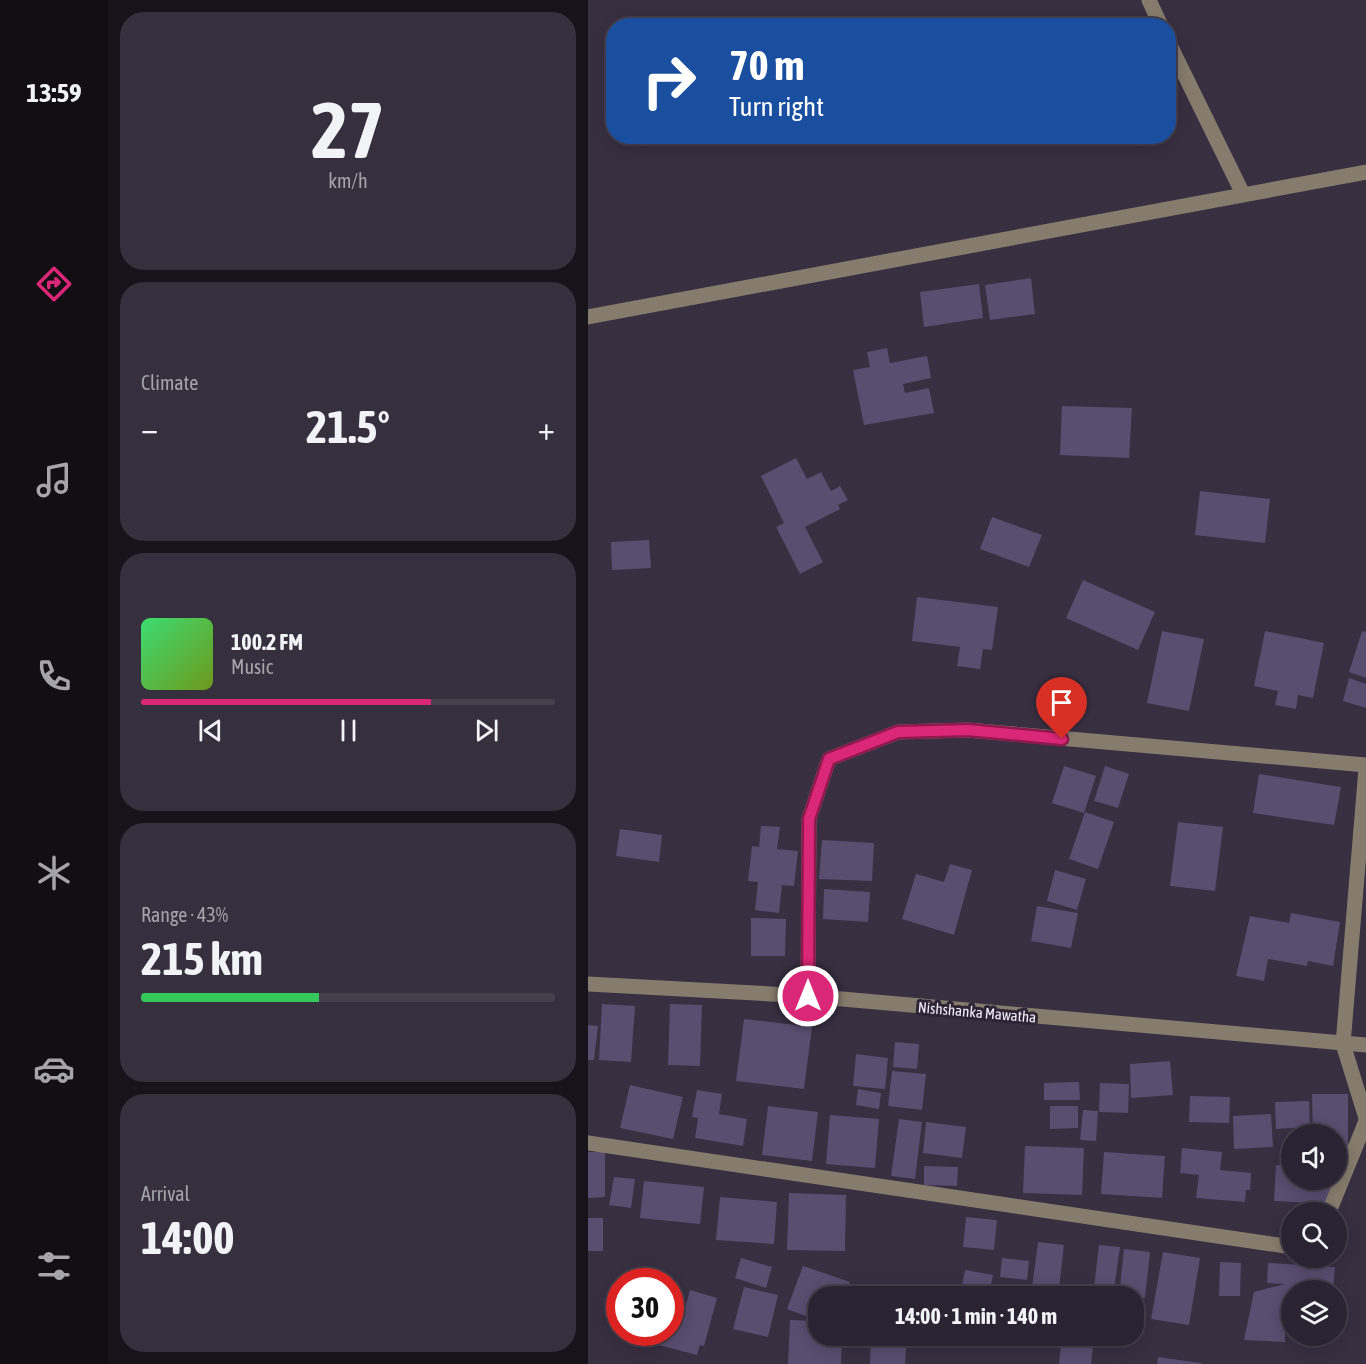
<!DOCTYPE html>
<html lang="en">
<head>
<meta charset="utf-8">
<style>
	body { margin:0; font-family:"Asap Condensed",sans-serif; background:#362f3d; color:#f1f3f6; height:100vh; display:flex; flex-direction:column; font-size:22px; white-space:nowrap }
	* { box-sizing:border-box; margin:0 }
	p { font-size:20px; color:#a5a4ab }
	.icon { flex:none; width:33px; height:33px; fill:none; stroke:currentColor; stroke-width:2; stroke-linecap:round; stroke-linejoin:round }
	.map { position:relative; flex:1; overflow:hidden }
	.side { display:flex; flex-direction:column; gap:12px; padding:12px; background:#17131b; width:480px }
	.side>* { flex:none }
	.hud { position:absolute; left:18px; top:18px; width:570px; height:126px; border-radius:24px; box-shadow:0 3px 15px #0003,0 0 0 2px #46404d; background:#1a4fa0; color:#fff; overflow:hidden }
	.fabs { position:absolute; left:693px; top:1124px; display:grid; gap:12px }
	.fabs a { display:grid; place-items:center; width:66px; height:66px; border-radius:50%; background:#2a2331; box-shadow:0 3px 15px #0003,0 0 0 2px #46404d; font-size:30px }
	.speed { position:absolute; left:18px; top:1268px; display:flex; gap:12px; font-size:30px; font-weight:700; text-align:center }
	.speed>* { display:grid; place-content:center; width:78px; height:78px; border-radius:50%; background:#2a2331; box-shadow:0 3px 15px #0003,0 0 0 2px #46404d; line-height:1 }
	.speed .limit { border:9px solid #d22; background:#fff; color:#111 }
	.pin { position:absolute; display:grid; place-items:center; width:51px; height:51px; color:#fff; margin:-62px -26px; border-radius:50% 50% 50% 0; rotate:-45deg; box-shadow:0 0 6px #0007 }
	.pin .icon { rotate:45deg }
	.me { position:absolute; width:66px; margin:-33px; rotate:0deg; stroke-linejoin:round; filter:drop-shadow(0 0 4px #0008) }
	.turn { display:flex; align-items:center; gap:21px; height:126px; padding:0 24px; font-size:27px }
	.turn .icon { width:78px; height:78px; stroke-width:2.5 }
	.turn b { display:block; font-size:42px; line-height:51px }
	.big { font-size:45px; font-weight:700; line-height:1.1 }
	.side .tile { flex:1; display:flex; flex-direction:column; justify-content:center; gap:9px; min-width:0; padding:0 21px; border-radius:24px; background:#362f3d }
	.side .dial { align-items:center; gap:0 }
	.dial b { font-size:78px; line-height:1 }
	.song { display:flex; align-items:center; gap:18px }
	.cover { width:72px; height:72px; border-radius:9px; background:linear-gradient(135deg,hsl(140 70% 55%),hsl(80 70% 35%)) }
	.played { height:6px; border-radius:3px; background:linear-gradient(90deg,#db2777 70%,#46404d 70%) }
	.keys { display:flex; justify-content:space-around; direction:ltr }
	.heat { display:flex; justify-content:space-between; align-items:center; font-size:33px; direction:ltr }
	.charge { height:9px; border-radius:4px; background:linear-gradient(90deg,#34c759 43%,#46404d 0) }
	.trip { position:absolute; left:220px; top:1286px; width:336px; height:60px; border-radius:24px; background:#2a2331; box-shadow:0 3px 15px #0003,0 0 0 2px #46404d; font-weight:700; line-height:60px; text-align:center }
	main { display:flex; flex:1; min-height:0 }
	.dock { display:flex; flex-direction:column; width:108px; justify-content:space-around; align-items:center; background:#110e14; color:#a5a4ab }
	.dock .icon { width:42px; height:42px }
	.dock .current { color:#db2777 }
	.dock b { font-size:27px; color:#f1f3f6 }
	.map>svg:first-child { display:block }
	.building { fill:#594d70 }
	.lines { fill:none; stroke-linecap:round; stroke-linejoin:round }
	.minor { stroke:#867c6d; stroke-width:15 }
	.route-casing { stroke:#8e194d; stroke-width:15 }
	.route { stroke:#db2777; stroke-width:10 }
	.labels { text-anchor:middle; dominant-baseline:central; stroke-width:6; stroke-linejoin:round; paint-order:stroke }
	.street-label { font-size:15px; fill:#f4eefa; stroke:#2e2536 }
</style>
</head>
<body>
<main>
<nav class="dock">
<b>13:59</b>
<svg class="icon current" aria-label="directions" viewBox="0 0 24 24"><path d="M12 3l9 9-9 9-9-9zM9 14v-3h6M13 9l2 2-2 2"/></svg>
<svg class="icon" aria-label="music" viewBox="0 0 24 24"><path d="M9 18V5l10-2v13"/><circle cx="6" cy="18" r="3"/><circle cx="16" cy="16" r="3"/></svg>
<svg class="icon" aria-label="phone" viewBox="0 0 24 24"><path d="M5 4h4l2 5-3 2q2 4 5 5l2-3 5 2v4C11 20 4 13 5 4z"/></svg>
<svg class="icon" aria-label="climate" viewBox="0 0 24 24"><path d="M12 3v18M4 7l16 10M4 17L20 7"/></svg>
<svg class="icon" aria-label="car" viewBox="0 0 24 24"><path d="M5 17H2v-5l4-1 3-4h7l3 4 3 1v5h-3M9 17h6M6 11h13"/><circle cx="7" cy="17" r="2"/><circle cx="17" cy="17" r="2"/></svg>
<svg class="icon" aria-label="filters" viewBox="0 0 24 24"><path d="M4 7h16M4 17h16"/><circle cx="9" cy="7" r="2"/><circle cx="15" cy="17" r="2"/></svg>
</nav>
<section class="side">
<div class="tile dial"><b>27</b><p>km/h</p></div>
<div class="tile"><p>Climate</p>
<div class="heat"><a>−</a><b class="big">21.5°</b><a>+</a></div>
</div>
<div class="tile">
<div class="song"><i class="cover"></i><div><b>100.2 FM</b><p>Music</p></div></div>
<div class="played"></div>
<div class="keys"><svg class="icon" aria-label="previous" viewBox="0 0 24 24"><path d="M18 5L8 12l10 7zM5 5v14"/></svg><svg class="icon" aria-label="pause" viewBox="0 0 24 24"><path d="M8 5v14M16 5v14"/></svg><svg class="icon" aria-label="next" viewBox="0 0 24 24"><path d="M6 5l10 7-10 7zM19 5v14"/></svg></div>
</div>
<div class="tile"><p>Range · 43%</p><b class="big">215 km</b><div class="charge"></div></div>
<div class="tile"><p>Arrival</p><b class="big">14:00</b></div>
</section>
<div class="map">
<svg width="778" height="1364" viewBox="0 0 778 1364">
	<rect width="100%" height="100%" fill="#382f41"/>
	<g class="building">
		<path d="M443,278L447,314L402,320L397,285Z"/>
		<path d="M391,284L395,318L336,327L332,292Z"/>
		<path d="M299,348L302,363L339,356L343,378L315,384L317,393L341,388L346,413L276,425L265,370L282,367L279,352Z"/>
		<path d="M474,406L544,408L541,458L472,455Z"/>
		<path d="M208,458L219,479L233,472L243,491L252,486L260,500L250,505L252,509L217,527L235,562L212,574L188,527L196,523L173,476Z"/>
		<path d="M612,491L682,499L677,543L607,535Z"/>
		<path d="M404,517L454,535L441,567L392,549Z"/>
		<path d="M61,540L63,568L24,570L23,542Z"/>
		<path d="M495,580L567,612L550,650L478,618Z"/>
		<path d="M329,597L410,607L404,650L395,649L392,669L369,666L372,647L324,641Z"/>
		<path d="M574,631L616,639L601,711L559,703Z"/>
		<path d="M677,631L736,643L725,698L710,695L708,709L687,705L690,691L666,686Z"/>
		<path d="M774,631L778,632V678L761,672Z"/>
		<path d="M761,678L778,684V708L755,701Z"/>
		<path d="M476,766L508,776L496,813L464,803Z"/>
		<path d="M517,766L541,774L530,808L506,801Z"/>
		<path d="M671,774L753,787L746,825L665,813Z"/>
		<path d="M497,812L526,822L510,869L481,859Z"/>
		<path d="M590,822L635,827L627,891L582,886Z"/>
		<path d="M173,826L192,827L189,849L210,851L206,886L194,885L191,913L167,910L170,882L160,881L164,846L171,847Z"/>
		<path d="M32,829L74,835L71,862L28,856Z"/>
		<path d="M234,840L286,843L284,881L231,879Z"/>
		<path d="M362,864L384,870L366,935L314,919L328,874L356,882Z"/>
		<path d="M467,870L498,879L489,910L459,901Z"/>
		<path d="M236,889L282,892L280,922L235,919Z"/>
		<path d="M449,906L490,913L483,948L443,941Z"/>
		<path d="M703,913L752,922L745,966L720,961L719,966L680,959L676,981L648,976L662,916L701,923Z"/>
		<path d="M163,918L198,919L197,956H163Z"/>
		<path d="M14,1004L47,1006L43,1062L11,1060Z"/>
		<path d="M82,1004L114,1005L112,1066L80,1065Z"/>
		<path d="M156,1019L224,1027L216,1089L148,1081Z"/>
		<path d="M0,1025L10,1026L6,1060H0Z"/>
		<path d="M307,1042L331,1044L329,1069L305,1067Z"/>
		<path d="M268,1054L300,1058L297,1089L265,1086Z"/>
		<path d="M582,1061L585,1095L543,1098L542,1064Z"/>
		<path d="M304,1071L338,1074L334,1110L300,1106Z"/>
		<path d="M491,1082L492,1100H456V1083Z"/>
		<path d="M512,1083L541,1084L540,1113L511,1112Z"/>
		<path d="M42,1085L95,1097L85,1139L32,1128Z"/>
		<path d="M270,1089L293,1093L291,1109L268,1105Z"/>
		<path d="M109,1090L134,1094L131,1114L159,1119L155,1146L107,1138L110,1118L104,1117Z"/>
		<path d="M724,1094H760V1154H748V1134H725Z"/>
		<path d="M602,1096L642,1097L641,1123L601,1122Z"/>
		<path d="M721,1101L722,1127L688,1129L687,1102Z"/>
		<path d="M180,1106L230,1112L224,1161L174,1155Z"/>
		<path d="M462,1106H490V1128L462,1129Z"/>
		<path d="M495,1110L510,1111L508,1141L492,1140Z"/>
		<path d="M683,1114L685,1147L646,1149L645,1116Z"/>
		<path d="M242,1115L291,1119L287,1168L238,1164Z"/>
		<path d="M311,1119L334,1122L327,1179L303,1176Z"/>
		<path d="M338,1122L378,1127L374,1158L335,1153Z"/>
		<path d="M437,1146L496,1148L494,1195L435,1193Z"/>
		<path d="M594,1148L634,1152L632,1170L663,1173L662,1190H658L657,1202L608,1198L611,1175L592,1173Z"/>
		<path d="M0,1152H17V1197L0,1198Z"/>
		<path d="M516,1152L577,1156L574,1198L513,1194Z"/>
		<path d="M688,1165H704V1179H749L748,1204L686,1201Z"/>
		<path d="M336,1166L370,1167L369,1186L336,1185Z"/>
		<path d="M26,1177L47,1179L43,1208L21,1205Z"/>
		<path d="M56,1181L116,1187L112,1224L52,1218Z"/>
		<path d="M201,1193L258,1195L257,1251L199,1250Z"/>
		<path d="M132,1197L189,1202L186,1244L128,1240Z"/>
		<path d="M378,1217L409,1220L406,1250L375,1247Z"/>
		<rect x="0" y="1218" width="15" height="33"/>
		<path d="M450,1242L476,1245L470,1296H443Z"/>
		<path d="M511,1245L532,1247L526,1290L506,1288Z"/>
		<path d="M536,1249L562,1252L557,1298L531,1295Z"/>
		<path d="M575,1252L612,1258L601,1325L563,1319Z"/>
		<path d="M153,1258L184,1267L178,1288L147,1278Z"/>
		<path d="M414,1258L441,1261L439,1280L412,1277Z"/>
		<path d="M632,1262L653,1263L652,1296H631Z"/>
		<path d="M680,1263L747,1267L745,1290H704V1306H697V1342L656,1340L666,1292L697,1284L679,1283Z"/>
		<path d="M215,1266L262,1282L257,1296H231V1321L199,1309Z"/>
		<path d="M377,1270L405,1275L401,1296L373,1291Z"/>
		<path d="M156,1287L190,1295L180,1337L145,1329Z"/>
		<path d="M102,1290L129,1298L116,1346L112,1345L109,1355L63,1343L66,1332H82V1308L96,1312Z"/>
		<path d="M202,1320L231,1321V1335H254L253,1364H200Z"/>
		<path d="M283,1335H319L317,1364H282Z"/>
		<path d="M473,1344L505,1347L503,1364H471Z"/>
		<path d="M570,1357L613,1363V1364H569Z"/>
	</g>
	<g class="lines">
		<g class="minor">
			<path d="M561,0L573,26"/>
			<path d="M580,41L655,194"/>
			<path d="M0,317L778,172"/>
			<path d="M778,769L755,1044L778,1118"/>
			<path d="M0,984L220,996L778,1045"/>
			<path d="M220,996L221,819L241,759L310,732L380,730L778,765"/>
			<path d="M0,1143L704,1247"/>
			<path d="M741,1212L778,1121"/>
		</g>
	</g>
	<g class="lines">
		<defs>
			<path id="route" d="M220,996L221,819L241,759L310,732L380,730L474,739"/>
		</defs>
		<use href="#route" class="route-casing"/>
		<use href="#route" class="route"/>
	</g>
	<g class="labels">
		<g class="street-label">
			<text transform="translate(389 1012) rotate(5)">Nishshanka Mawatha</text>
		</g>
	</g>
</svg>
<div class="fabs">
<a><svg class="icon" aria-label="sound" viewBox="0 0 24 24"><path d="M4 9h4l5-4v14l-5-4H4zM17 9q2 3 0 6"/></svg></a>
<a><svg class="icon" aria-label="search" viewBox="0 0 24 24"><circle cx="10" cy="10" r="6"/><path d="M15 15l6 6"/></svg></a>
<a><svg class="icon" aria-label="layers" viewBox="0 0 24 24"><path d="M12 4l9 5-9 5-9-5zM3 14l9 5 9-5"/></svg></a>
</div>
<div class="speed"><div class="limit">30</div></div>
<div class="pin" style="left:474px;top:739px;background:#d93025"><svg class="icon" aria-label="arrive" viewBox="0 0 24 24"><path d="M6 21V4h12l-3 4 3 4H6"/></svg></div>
<svg class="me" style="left:220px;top:996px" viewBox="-20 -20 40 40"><circle r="17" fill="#db2777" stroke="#fff" stroke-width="3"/><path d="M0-11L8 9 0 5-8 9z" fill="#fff"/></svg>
<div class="trip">14:00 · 1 min · 140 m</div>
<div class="hud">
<div class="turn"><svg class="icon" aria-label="right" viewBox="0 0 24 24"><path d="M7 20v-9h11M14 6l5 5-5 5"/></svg><div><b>70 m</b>Turn right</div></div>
</div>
</div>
</main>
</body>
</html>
